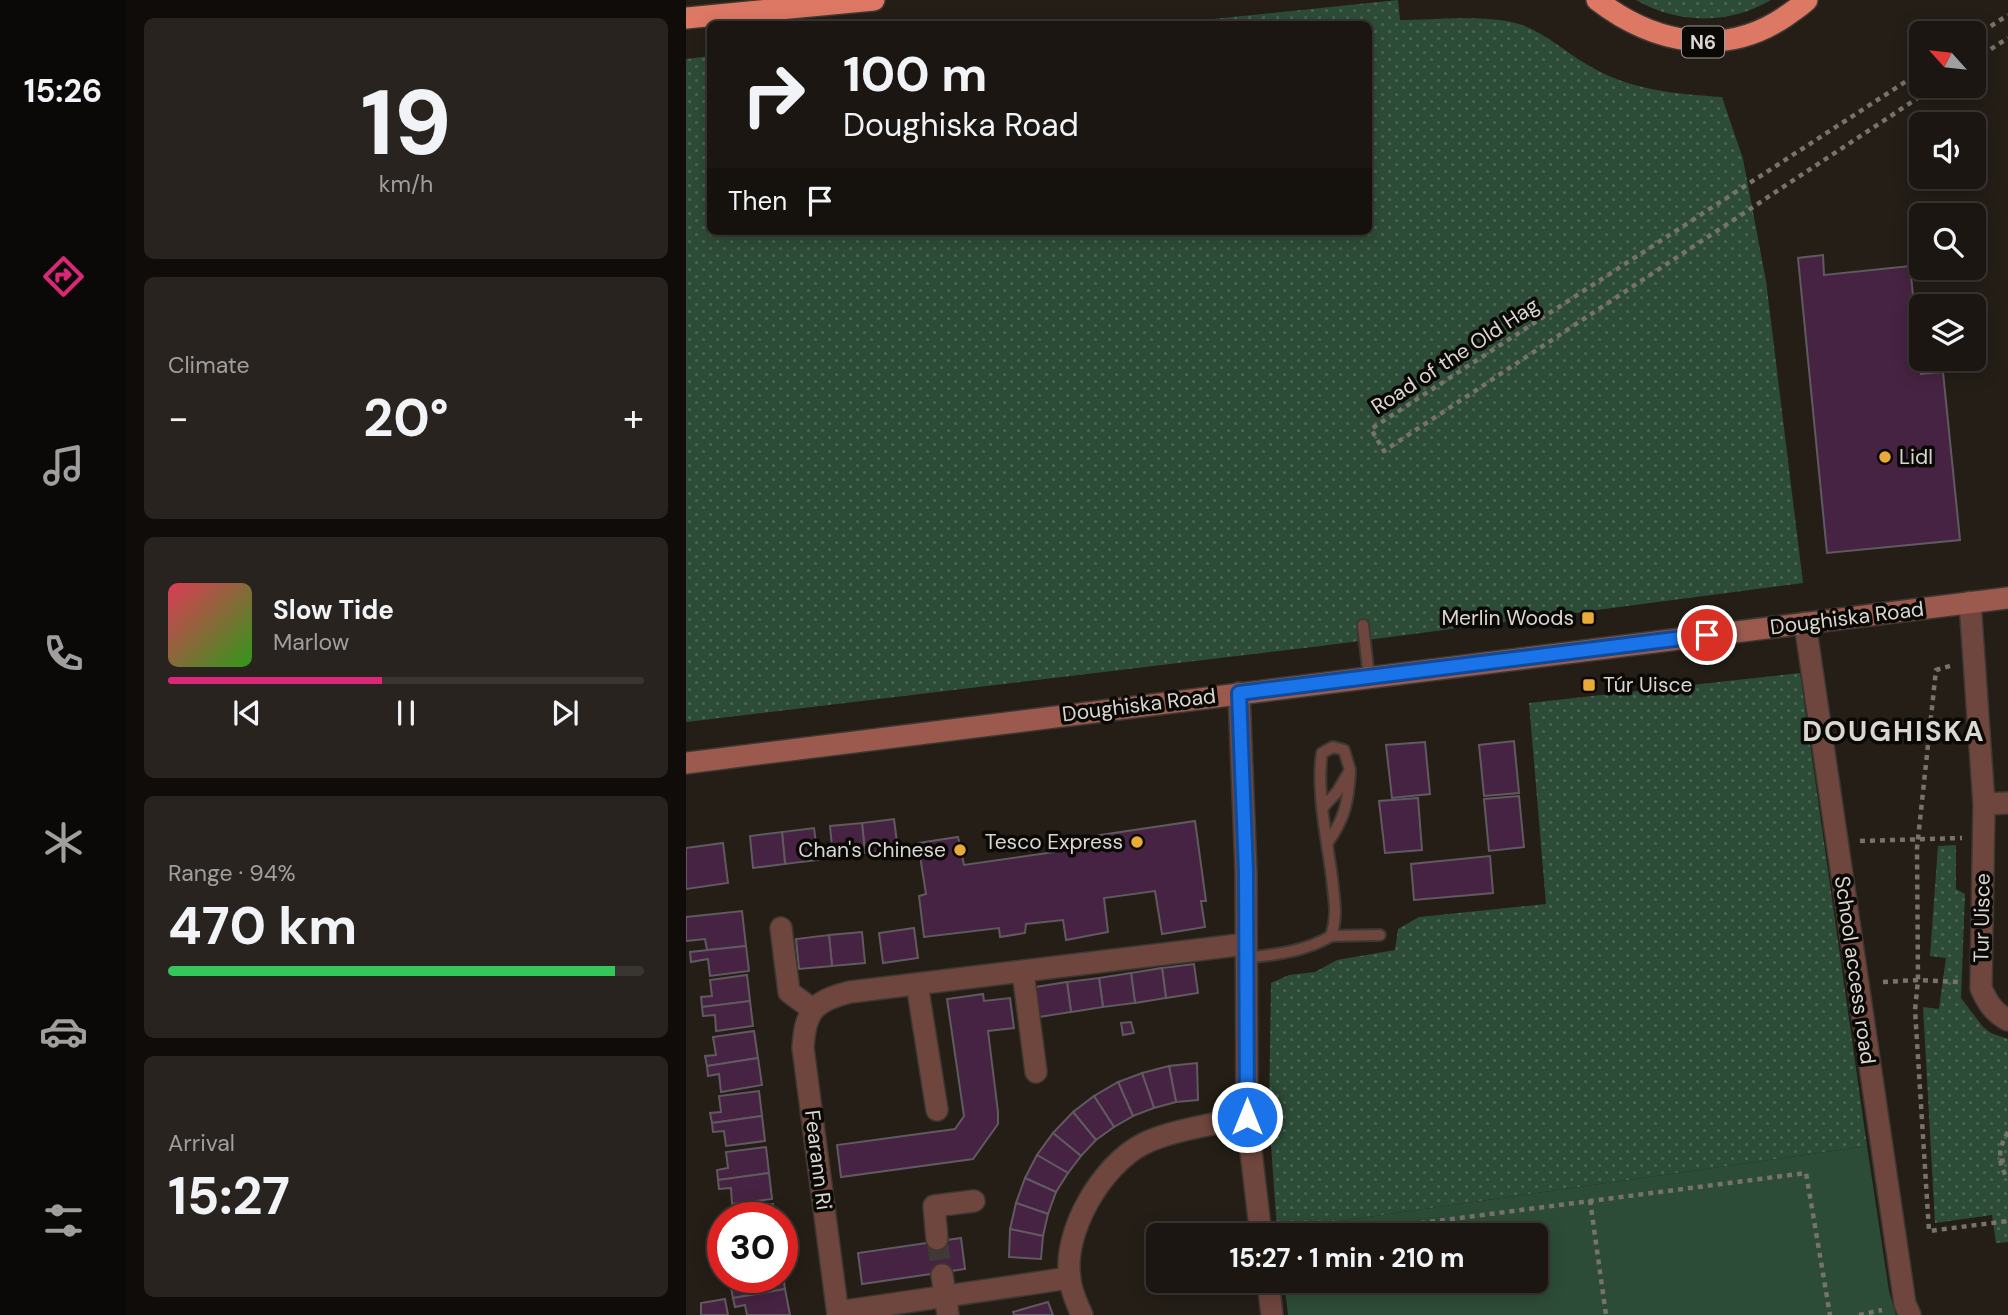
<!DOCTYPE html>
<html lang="en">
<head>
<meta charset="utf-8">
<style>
	body { margin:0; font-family:"DM Sans",sans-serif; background:#28231f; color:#f1f3f6; height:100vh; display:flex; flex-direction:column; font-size:26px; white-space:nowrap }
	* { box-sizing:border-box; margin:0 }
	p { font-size:23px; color:#a09f9f }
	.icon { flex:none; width:38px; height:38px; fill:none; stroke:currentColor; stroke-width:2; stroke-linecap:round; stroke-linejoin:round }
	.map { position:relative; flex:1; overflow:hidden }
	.sheet { display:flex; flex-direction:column; gap:18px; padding:18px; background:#0f0c09; width:560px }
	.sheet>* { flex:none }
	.hud { position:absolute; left:21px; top:21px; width:665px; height:214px; border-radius:10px; box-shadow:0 4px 18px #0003,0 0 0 2px #393531; background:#1b1611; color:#f1f3f6; overflow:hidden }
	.needle { width:46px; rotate:297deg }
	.controls { position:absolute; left:1223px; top:21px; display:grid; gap:14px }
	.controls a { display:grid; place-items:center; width:77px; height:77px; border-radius:10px; background:#1b1611; box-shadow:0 4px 18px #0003,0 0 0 2px #393531; font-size:35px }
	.speed { position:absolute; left:21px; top:1202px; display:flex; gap:14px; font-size:35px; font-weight:700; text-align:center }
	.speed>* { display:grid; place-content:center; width:91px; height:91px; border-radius:50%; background:#1b1611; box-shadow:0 4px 18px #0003,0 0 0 2px #393531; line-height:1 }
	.speed .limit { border:10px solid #d22; background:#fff; color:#111 }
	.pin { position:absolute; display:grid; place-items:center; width:60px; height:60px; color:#fff; margin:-30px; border:4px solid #fff; border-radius:50%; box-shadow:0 2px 7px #0007 }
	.me { position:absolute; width:77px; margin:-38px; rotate:0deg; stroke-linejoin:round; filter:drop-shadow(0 0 5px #0008) }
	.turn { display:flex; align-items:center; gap:24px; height:147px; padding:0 21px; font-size:32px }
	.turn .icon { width:91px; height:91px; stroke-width:2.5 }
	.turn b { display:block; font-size:49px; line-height:60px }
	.then { display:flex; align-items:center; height:66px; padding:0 21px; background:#0003; gap:14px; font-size:26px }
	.big { font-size:52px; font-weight:700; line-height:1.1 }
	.sheet .tile { flex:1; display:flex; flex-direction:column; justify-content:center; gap:10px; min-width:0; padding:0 24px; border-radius:10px; background:#28231f }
	.sheet .dial { align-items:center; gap:0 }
	.dial b { font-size:91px; line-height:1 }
	.song { display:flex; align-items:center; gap:21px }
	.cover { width:84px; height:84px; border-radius:10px; background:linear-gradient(135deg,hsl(350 70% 55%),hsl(110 70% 35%)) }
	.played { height:7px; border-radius:4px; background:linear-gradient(90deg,#db2777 45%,#393531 45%) }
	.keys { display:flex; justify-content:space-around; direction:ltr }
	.heat { display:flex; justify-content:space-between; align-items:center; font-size:38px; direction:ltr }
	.charge { height:10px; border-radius:5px; background:linear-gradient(90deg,#34c759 94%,#393531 0) }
	.trip { position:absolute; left:460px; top:1223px; width:402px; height:70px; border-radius:10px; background:#1b1611; box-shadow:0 4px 18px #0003,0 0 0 2px #393531; font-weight:700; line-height:70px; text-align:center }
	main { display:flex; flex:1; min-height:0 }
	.tab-bar { display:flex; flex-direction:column; width:126px; justify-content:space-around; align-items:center; background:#0b0907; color:#a09f9f }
	.tab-bar .icon { width:49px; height:49px }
	.tab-bar .selected { color:#db2777 }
	.tab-bar b { font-size:32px; color:#f1f3f6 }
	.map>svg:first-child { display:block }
	.grass { fill:url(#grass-dots) }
	.park { fill:#2d4c37 }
	.building { fill:#462342; stroke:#615960; stroke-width:2 }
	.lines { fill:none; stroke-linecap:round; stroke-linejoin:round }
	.street-tunnel { stroke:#3f3a33; stroke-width:21; stroke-dasharray:21 10; stroke-linecap:butt }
	.lane-casing { stroke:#3d3831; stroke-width:14 }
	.street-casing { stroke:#3d3831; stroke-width:24 }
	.secondary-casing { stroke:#3d3831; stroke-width:24 }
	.highway-casing { stroke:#3d3831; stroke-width:24 }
	.path { stroke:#77726c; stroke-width:4.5; stroke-dasharray:5 5; stroke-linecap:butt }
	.lane { stroke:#6f463e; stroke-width:10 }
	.street { stroke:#6f463e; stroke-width:21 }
	.secondary { stroke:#9c5a4e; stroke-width:21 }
	.highway { stroke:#dd7865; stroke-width:21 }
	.route-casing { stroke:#114b97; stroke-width:18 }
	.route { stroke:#1a73e8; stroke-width:12 }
	.poi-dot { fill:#eaaa38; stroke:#0b0906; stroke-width:2.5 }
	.labels { text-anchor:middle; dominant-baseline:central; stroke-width:7; stroke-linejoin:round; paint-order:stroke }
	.shield { fill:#0b0906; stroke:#9c9894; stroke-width:2 }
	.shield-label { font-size:19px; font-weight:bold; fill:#dad6d1 }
	.street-label { font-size:21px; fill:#dad6d1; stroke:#0b0906 }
	.poi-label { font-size:21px; fill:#dad6d1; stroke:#0b0906; text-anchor:end }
	.district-label { font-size:28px; font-weight:bold; letter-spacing:2px; fill:#dad6d1; stroke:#0b0906 }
</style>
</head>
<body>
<main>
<nav class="tab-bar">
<b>15:26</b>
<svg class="icon selected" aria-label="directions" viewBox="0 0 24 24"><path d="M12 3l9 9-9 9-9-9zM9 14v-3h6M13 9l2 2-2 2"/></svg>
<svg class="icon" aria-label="music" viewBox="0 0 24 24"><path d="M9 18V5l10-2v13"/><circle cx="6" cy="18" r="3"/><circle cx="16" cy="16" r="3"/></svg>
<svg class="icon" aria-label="phone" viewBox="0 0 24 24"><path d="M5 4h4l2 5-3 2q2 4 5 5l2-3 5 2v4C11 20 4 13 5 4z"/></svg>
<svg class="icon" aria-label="climate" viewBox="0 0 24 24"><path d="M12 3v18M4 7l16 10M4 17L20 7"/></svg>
<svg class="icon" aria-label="car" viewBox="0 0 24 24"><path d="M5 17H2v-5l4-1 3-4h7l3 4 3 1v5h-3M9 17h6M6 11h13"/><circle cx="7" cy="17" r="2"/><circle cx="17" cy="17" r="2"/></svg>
<svg class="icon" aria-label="filters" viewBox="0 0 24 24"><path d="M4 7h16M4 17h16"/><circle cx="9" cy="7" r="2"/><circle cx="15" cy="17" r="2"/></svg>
</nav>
<section class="sheet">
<div class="tile dial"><b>19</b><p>km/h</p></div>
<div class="tile"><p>Climate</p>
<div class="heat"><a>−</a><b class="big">20°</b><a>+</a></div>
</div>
<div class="tile">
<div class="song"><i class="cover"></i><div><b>Slow Tide</b><p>Marlow</p></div></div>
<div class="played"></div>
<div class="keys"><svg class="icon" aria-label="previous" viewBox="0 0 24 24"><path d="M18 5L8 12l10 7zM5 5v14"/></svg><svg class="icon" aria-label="pause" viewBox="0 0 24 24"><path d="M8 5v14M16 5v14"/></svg><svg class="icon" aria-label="next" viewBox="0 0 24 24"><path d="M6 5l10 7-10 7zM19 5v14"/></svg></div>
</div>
<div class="tile"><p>Range · 94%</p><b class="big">470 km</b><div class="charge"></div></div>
<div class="tile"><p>Arrival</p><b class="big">15:27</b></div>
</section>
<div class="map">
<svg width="1322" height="1315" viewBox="0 0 1322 1315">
	<defs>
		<pattern id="grass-dots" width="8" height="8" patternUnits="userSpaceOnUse" patternTransform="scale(1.75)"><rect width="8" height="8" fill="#2d4c37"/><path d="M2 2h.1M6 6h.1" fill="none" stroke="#4b6553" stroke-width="1.8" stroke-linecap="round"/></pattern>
	</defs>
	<rect width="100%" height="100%" fill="#241e17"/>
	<g class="grass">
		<path d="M712,0L714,20C747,20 802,14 833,24C858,32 879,52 902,65C943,90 989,94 1036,97L1057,159L1080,281L1117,583L635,646L0,722V59L24,56V231H682V24H478Z"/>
		<path d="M950,0H1085C1043,25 992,24 950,0Z"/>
		<path d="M1114,673L1181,1146L591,1230L583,1116L585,983L603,975L629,972L651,960L709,950L712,929L733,917L860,904L843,703Z"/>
		<path d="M1270,845V889L1279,894L1275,998L1297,1027L1305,1033L1322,1039V1242L1310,1243L1306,1215L1249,1223L1237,1007L1253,1009L1260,958L1244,956L1252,846Z"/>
	</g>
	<path class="park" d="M1181,1146L1203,1291L1210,1315H602L598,1281H850V1236H592L591,1230Z"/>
	<g class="building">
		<path d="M1137,255L1138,275L1224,266L1235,374L1257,372L1274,540L1141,553L1112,258Z"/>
		<path d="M828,741L833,793L798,796L793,745Z"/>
		<path d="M739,742L744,794L706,798L700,745Z"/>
		<path d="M833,796L838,847L803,851L798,799Z"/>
		<path d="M732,798L736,850L699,853L693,801Z"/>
		<path d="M208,819L212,850L179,853L176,823Z"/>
		<path d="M509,821L520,901H515L519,927L476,934L469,891L418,898L422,932L380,940L377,920L340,924L339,933L314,937L313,928L238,937L233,896L240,894L232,843L272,837L278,865L369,852L367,842Z"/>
		<path d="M176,823L179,853L147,857L144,826Z"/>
		<path d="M128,828L132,860L99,864L96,832Z"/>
		<path d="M96,832L99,864L67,868L64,836Z"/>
		<path d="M37,843L42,883L0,889V848Z"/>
		<path d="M804,856L807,893L728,900L725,864Z"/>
		<path d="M56,911L60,946L21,950L19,939L0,941V917Z"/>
		<path d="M228,928L232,958L197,963L193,933Z"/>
		<path d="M176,932L179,963L146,966L143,935Z"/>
		<path d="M143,935L146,966L113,969L110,939Z"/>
		<path d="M60,946L63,971L24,976L22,959L5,962L4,952Z"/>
		<path d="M508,964L512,993L480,998L476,968Z"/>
		<path d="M476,968L480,998L449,1003L445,973Z"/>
		<path d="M445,973L449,1003L417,1007L413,978Z"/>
		<path d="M61,975L64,1001L16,1007L15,997L26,996L24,980Z"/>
		<path d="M413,978L417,1007L385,1012L381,982Z"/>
		<path d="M381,982L385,1012L353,1017L349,987Z"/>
		<path d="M297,994L298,1001L324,998L328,1028L302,1031L312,1112V1124L287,1159L155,1177L151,1145L269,1129L278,1116L261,999Z"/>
		<path d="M64,1001L67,1026L30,1031L29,1015L17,1016L16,1007Z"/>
		<path d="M445,1022L448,1033L437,1035L435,1023Z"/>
		<path d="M68,1031L72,1058L21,1066L19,1056L30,1055L27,1037Z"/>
		<path d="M72,1058L76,1085L35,1092L33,1074L22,1076L21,1066Z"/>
		<path d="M511,1063L512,1100L490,1102L483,1066Z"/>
		<path d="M483,1066L490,1102L468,1108L456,1073Z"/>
		<path d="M456,1073L468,1108L447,1116L432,1082Z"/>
		<path d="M432,1082L447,1116L428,1127L408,1096Z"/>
		<path d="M73,1091L76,1116L26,1123L24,1113L35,1112L33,1096Z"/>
		<path d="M408,1096L428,1127L410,1140L387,1112Z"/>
		<path d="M387,1112L410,1140L395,1156L367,1133Z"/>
		<path d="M76,1116L79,1141L40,1146L38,1131L27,1132L26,1123Z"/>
		<path d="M367,1133L395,1156L382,1173L351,1155Z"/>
		<path d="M80,1147L83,1173L32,1180L31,1170L42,1168L40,1152Z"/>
		<path d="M351,1155L382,1173L370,1192L339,1178Z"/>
		<path d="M83,1173L86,1199L46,1204L45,1188L33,1189L32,1180Z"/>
		<path d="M339,1178L370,1192L362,1214L330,1203Z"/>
		<path d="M330,1203L362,1214L357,1236L324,1229Z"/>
		<path d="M87,1204L89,1218H48L47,1209Z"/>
		<path d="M324,1229L357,1236L355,1259L323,1257Z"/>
		<path d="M275,1238L279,1269L176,1284L172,1253Z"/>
		<path d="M96,1267L99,1289L47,1298L45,1288L57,1286L55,1278H96Z"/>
		<path d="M99,1289L104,1315H61L59,1305L49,1307L47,1298Z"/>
		<path d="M39,1299L42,1315H15V1303Z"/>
		<path d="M362,1302L367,1315H328L327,1312Z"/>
	</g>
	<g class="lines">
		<path class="street-tunnel" d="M251,1239L256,1275"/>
		<defs>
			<g id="lane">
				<path d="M677,625L683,677"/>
				<path d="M642,842C659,818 662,802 664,773"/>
				<path d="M645,936L694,935"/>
				<path d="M560,958C591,954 618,952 645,936C652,915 648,900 646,878C641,839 630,791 636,753L647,747L658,750L664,770L651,792L638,806"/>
			</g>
			<g id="street">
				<path d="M1284,602L1298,804L1295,988C1301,1002 1308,1013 1322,1020"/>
				<path d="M1119,623L1219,1304L1224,1315"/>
				<path d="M553,693L560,872L561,1117L575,1236"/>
				<path d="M1298,804L1322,803"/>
				<path d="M95,928L103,992L126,1009"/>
				<path d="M337,972L350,1072"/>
				<path d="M231,984L251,1110"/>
				<path d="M251,1239L248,1206L288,1201"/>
				<path d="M256,1275L262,1315"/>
				<path d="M582,1281L586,1315"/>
				<path d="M152,1312L383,1278"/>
				<path d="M152,1315L117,1048C119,1011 128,1001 164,992L560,944"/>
				<path d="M396,1315C391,1304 385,1291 384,1279C376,1232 416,1165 457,1144C484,1130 531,1124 561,1117"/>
			</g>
			<path id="secondary" d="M0,763L1322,598"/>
			<g id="highway">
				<path d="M911,0C968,44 1039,58 1100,16C1107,11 1115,6 1121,0"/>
				<path d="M0,18L188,0"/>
			</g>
		</defs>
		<use href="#lane" class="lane-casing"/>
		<use href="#street" class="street-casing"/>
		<use href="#secondary" class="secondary-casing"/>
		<use href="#highway" class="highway-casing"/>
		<g class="path">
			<path d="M1288,37L1322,15"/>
			<path d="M1288,60L1322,38"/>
			<path d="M1236,71L685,429L698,451L1250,86"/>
			<path d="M1264,666L1250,670L1231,848L1232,980L1229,1010L1243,1231L1322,1221"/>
			<path d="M1174,841L1276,838"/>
			<path d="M1197,982L1232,980L1273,982"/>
			<path d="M1322,1132C1312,1148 1311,1163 1322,1179"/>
			<path d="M1314,1161L1322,1160"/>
			<path d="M904,1200L920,1315"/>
			<path d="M635,1236L1120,1173L1144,1315"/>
			<path d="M1173,1315L1196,1310"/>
		</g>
		<use href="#lane" class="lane"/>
		<use href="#street" class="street"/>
		<use href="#secondary" class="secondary"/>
		<use href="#highway" class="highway"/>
	</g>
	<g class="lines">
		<defs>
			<path id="route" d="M561,1117L560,872L553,693L1021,635"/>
		</defs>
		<use href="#route" class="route-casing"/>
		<use href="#route" class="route"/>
	</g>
	<g class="poi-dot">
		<circle cx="1199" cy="457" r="7"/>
		<rect x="895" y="611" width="14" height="14" rx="3.5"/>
		<rect x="896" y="678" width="14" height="14" rx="3.5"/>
		<circle cx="451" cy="842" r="7"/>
		<circle cx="274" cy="850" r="7"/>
	</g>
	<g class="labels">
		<rect class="shield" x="996" y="26.5" width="42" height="31" rx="5"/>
		<g class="shield-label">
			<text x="1017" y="42">N6</text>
		</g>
		<g class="street-label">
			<text transform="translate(769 356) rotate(-33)">Road of the Old Hag</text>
			<text transform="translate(1161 618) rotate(-7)">Doughiska Road</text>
			<text transform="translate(453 705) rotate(-7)">Doughiska Road</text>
			<text transform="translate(1296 918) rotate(-89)">Tur Uisce</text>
			<text transform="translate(1169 970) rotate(82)">School access road</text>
			<text transform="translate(132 1160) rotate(83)">Fearann Ri</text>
		</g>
		<g class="poi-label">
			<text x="1213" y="457" text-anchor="start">Lidl</text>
			<text x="888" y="618">Merlin Woods</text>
			<text x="917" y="685" text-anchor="start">Túr Uisce</text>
			<text x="437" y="842">Tesco Express</text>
			<text x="260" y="850">Chan's Chinese</text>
		</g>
		<g class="district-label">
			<text x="1208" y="731">DOUGHISKA</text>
		</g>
	</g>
</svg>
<div class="controls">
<a><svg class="needle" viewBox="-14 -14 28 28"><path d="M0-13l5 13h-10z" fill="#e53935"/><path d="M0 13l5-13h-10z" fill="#a09f9f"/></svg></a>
<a><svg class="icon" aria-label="sound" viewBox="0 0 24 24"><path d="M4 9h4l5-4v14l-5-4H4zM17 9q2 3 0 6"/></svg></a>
<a><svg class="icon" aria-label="search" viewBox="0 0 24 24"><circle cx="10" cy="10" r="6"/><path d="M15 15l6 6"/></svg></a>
<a><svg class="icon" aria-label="layers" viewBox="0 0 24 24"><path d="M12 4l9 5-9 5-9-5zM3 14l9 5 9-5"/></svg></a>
</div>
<div class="speed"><div class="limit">30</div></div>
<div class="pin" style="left:1021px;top:635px;background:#d93025"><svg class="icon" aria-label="arrive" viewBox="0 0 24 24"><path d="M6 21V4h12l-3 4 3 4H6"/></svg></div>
<svg class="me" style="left:561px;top:1117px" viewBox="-20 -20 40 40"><circle r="17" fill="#1a73e8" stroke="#fff" stroke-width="3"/><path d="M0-11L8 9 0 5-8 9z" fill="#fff"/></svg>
<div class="trip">15:27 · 1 min · 210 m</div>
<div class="hud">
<div class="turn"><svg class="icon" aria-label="right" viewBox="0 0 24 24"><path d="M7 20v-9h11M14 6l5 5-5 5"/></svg><div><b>100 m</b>Doughiska Road</div></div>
<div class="then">Then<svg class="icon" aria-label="arrive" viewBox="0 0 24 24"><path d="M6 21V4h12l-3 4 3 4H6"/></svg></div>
</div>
</div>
</main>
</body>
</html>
